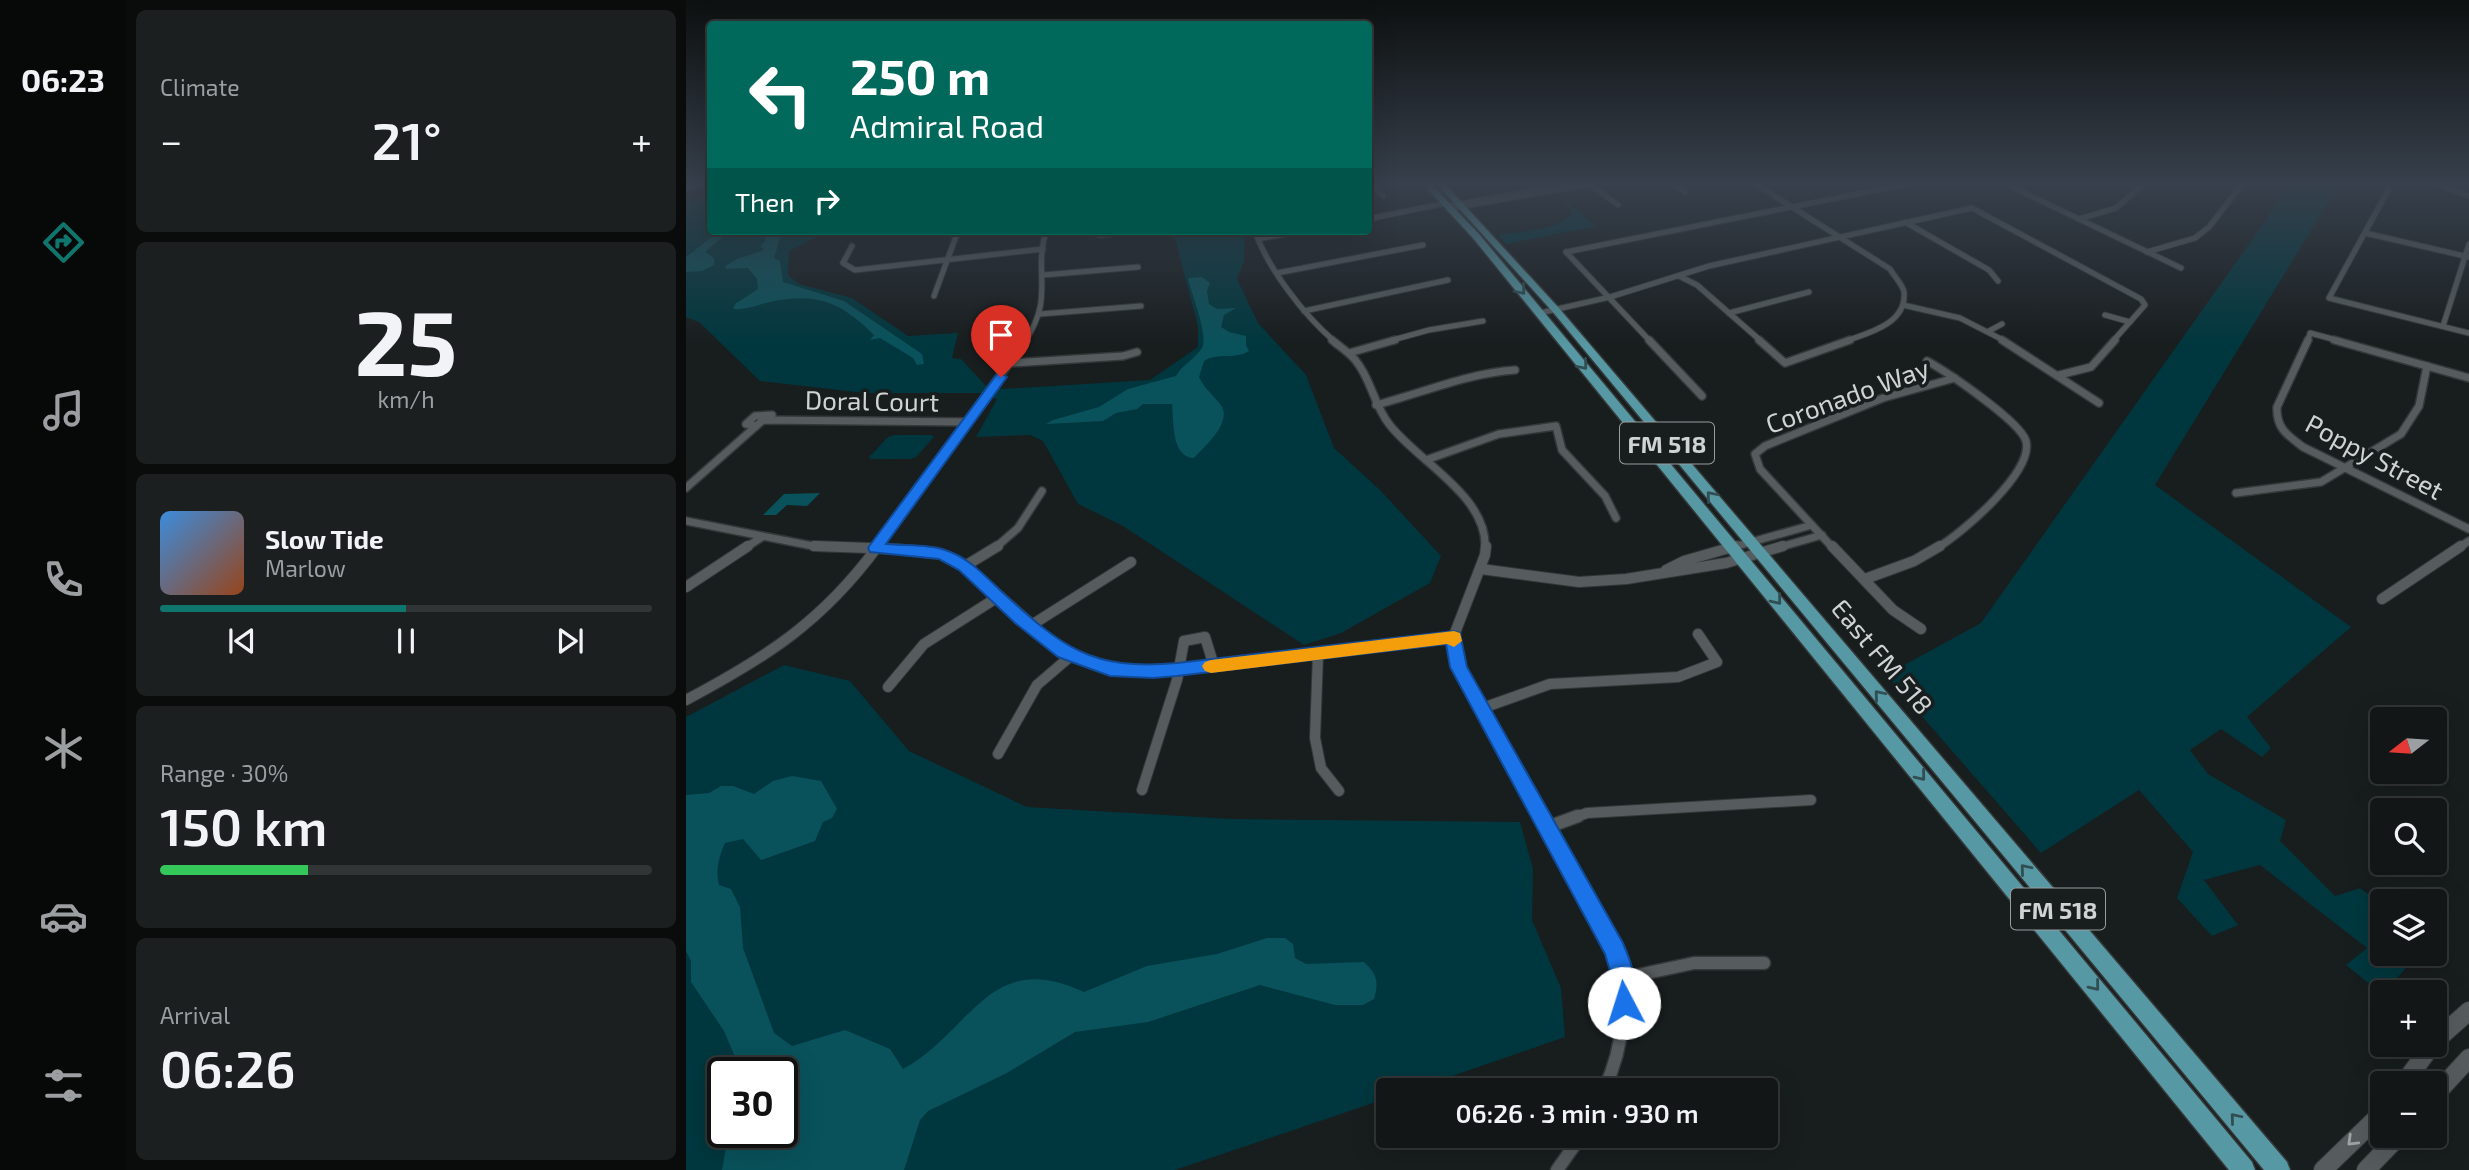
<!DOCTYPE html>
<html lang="en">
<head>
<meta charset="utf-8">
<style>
	body { margin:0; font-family:"Exo 2",sans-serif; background:#1b1f1f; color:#f1f3f6; height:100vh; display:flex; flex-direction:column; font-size:26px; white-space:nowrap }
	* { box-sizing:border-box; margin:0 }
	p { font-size:23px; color:#9c9fa1 }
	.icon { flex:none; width:38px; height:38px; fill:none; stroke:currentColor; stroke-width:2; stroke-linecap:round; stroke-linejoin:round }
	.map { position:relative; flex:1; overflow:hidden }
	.drawer { display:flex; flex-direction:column; gap:10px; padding:10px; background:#0a0c0c; width:560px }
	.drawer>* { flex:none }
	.banner { position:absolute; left:21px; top:21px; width:665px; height:214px; border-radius:7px; box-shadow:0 7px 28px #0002,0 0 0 2px #313535; background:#00695c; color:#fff; overflow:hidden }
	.needle { width:46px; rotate:253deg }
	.fabs { position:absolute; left:1684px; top:707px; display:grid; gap:14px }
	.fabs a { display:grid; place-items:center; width:77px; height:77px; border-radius:7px; background:#121616; box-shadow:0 7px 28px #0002,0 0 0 2px #313535; font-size:35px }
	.speed { position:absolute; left:21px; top:1057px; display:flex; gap:14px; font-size:35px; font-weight:700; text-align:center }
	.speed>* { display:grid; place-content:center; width:91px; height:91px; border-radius:50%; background:#121616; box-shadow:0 7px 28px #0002,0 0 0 2px #313535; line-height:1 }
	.speed .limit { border:4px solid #111; border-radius:10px; background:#fff; color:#111 }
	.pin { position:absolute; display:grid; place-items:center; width:60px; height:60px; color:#fff; margin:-72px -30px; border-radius:50% 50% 50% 0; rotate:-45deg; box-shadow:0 0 7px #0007 }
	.pin .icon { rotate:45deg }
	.me { position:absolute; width:77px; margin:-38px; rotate:355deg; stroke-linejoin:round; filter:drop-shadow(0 0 5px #0008) }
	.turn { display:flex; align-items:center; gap:24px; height:147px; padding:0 28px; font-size:32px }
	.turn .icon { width:91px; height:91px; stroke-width:2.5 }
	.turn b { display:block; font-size:49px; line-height:60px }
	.then { display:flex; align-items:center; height:66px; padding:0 28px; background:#0003; gap:14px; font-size:26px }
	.big { font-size:52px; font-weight:600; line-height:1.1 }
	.drawer .widget { flex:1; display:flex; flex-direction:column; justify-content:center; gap:10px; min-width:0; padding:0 24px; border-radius:10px; background:#1b1f1f }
	.drawer .dial { align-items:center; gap:0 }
	.dial b { font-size:91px; line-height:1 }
	.song { display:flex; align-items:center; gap:21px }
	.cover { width:84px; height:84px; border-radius:10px; background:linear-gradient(135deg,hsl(210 70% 55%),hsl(20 70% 35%)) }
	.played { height:7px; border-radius:4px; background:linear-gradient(90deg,#0f766e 50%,#313535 50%) }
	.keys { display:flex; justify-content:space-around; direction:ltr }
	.heat { display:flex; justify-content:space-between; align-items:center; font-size:38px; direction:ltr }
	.charge { height:10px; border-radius:5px; background:linear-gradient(90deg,#34c759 30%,#313535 0) }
	.trip { position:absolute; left:690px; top:1078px; width:402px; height:70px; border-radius:7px; background:#121616; box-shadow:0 7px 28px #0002,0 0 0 2px #313535; font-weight:600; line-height:70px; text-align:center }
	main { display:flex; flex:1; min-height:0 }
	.tab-bar { display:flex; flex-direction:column; width:126px; justify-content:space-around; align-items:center; background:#070909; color:#9c9fa1 }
	.tab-bar .icon { width:49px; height:49px }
	.tab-bar .active { color:#0f766e }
	.tab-bar b { font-size:32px; color:#f1f3f6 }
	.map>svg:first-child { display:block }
	.green { fill:#00373e; fill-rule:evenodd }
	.water { fill:#09525b }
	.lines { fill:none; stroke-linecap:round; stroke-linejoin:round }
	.street-far3-casing { stroke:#353839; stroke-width:7 }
	.street-far2-casing { stroke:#353839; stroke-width:10 }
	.street-far1-casing { stroke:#353839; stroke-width:12 }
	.street-casing { stroke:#353839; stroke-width:15 }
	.secondary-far1-casing { stroke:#353839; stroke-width:10 }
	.secondary-casing { stroke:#353839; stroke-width:20 }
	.primary-casing { stroke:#353839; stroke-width:3 }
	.street-far3 { stroke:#565c5d; stroke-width:5 }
	.street-far2 { stroke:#565c5d; stroke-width:7 }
	.street-far1 { stroke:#565c5d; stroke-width:10 }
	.street { stroke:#565c5d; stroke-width:12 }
	.secondary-far1 { stroke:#565c5d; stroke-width:8 }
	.secondary { stroke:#565c5d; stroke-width:18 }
	.primary { fill:#5698a3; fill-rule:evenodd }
	.oneway { stroke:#314e53 }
	.oneway2 { stroke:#9fa3a4 }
	.route { fill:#1a73e8; stroke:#114b97; stroke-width:2 }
	.slow { fill:#f59e0b }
	.labels { text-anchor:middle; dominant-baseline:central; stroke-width:7; stroke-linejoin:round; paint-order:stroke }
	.shield { fill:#181d1e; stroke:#999c9d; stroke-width:2 }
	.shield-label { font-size:24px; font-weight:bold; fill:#d0d3d3 }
	.street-label { font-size:26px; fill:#d0d3d3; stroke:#181d1e }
</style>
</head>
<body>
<main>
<nav class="tab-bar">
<b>06:23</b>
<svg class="icon active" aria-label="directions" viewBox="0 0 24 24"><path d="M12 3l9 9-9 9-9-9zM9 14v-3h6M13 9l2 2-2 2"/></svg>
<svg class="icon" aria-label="music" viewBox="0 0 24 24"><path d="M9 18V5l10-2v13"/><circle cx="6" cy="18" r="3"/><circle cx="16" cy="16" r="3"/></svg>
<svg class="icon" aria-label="phone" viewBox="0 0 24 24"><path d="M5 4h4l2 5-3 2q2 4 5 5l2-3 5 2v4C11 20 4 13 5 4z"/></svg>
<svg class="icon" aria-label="climate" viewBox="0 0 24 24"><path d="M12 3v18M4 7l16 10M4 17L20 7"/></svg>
<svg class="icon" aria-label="car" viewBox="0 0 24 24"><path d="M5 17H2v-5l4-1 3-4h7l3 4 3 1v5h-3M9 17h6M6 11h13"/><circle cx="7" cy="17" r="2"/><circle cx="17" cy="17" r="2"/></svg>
<svg class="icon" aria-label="filters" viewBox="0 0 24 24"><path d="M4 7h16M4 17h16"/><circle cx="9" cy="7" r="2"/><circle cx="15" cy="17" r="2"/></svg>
</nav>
<section class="drawer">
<div class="widget"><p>Climate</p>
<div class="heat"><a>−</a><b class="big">21°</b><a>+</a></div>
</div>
<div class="widget dial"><b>25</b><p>km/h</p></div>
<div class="widget">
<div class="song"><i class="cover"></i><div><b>Slow Tide</b><p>Marlow</p></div></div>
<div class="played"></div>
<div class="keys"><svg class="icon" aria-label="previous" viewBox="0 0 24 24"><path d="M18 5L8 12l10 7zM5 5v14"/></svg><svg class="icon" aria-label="pause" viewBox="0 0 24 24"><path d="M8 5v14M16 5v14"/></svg><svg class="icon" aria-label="next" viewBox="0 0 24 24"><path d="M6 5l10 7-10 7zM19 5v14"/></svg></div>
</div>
<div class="widget"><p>Range · 30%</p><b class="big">150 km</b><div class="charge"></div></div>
<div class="widget"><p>Arrival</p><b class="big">06:26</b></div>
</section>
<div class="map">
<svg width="1783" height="1170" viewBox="0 0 1783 1170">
	<rect width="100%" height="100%" fill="#181d1e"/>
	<g class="green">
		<path d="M1606,183H1654L1469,485L1665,627L1561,717L1585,748L1576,757L1535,729L1504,750L1522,774L1600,820L1594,841L1649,896L1674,888L1696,905V954H1733L1696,994L1660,965L1681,948L1574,865L1518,880L1552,925L1526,936L1491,898L1507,852L1453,790L1355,853L1200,675L1295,623Z"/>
		<path d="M869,192L910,226L820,244L812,235C833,231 870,231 885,215V209Z"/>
		<path d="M24,194V231H142L103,251L102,275L113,284L166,298L222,336L272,333L266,358L275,359L300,386L317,389L464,380L512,347V326L487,231H559L558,261L551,279L572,323L620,375L648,448L694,490L755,556L744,583L655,633L618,645L437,526L392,504L357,441L344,435L290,437L311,399L296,393H179L74,381L13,322L0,317V202Z"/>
		<path d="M208,435H246L248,437L230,457L225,459H185L183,457L202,437Z"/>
		<path d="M98,665L164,681L223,751L341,807L547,819L834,822L847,869L846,920L875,988L879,1037L726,1090H702V1098L489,1170H0V717ZM37,1073H96V1132H37Z"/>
	</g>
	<g class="water">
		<path d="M34,231H43L19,252L28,258V265L16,271L0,272V257Z"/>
		<path d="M87,231H96L88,258L94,261L97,282L158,301L236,354L238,364L231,365L227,358L194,338L184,340L188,335C155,302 131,292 84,302C71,305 61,310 47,309L49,304L72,289L71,279L62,268L40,269L39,266L51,259L76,251L78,248L74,247L79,241V236Z"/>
		<path d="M516,277L524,283L521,291L523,304L531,309L550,308L538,315L535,327L543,332L560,336V345L563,351C549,360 532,352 518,361L513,377C518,389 530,397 536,407C545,424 518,447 508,458C485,457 488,422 486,404H457L451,409L430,413L417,421L360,424L367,420L413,407L442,389L490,376C497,364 509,359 516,348C523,336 505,293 502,278Z"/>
		<path d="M134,493L121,506L101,505L90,515H77L98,494Z"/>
		<path d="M106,776L135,781L151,809L146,818L137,822L129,841L75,860L57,839L39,843C33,857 29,871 33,885L45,889L54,907L57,948L88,1033L106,1046L159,1030L204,1049L217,1069C286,1032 302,947 398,992L461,966L531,954L581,938H599L607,944L609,958L620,964L678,962C691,974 693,982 688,999L677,1005H649L574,985L462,1022L389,1032L319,1074L242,1111L234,1120L218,1170H36L43,1132H96V1073H56L38,1031L5,982V961L0,951V795L23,793L35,786H47L68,794L87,781Z"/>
	</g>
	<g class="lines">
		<defs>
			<g id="street-far3">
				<path d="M902,183L932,205"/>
				<path d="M986,183L999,192"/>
				<path d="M1068,183L1204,269C1208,276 1217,285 1218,292C1221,324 1182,333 1160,341"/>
				<path d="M1318,183L1495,268"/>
				<path d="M1706,183L1643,298L1783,333"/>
				<path d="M1749,183L1783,196"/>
				<path d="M682,187L688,186L697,196"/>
				<path d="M0,188L15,183"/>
				<path d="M682,219L760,203"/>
				<path d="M1393,219L1430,208L1459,183"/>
				<path d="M1219,222L1303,270L1312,281"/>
				<path d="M393,231L415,235L442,232"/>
				<path d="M569,231C582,269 618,315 648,341"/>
				<path d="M359,232L374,231"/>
				<path d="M1679,233L1783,257"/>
				<path d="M572,239L615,231"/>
				<path d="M166,246L157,263L169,270L357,249"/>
				<path d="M880,252L1226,183"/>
				<path d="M880,252L964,341"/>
				<path d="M1461,252L1509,238L1523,227L1557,183"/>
				<path d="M591,273L737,245"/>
				<path d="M357,275L452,267"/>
				<path d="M993,276L1011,285L1075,341"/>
				<path d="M248,296L272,231"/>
				<path d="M1217,305L1274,318L1319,341"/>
				<path d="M618,311L762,280"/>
				<path d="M854,313L924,297L1023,266L1286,208L1455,299L1459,305L1427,341"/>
				<path d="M1043,313L1123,292"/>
				<path d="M354,314L455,306"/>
				<path d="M1419,315L1444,322"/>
				<path d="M1757,326L1783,244"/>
				<path d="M1303,331L1316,324"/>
				<path d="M339,341C369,297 347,274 360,231"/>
				<path d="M703,341L743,330L797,321"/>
				<path d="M1622,341L1624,333L1654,341"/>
			</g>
			<g id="street-far2">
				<path d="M646,340C654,347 664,353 670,361C685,379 688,405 703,424C731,461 802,496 799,548"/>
				<path d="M963,340L1016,396"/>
				<path d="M1073,340L1099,363L1164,340"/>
				<path d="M1316,340L1413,403"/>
				<path d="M1622,340L1591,407C1590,428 1601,435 1617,447L1783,529"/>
				<path d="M1648,340L1783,378"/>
				<path d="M663,353L709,340"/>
				<path d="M1241,361C1261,372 1334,421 1340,441C1348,472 1275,534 1251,548"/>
				<path d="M325,363L437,356L451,352"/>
				<path d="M1373,375L1405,367L1429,340"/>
				<path d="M690,405C736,393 782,373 829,370"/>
				<path d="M70,426L60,424L69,416L86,415"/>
				<path d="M740,460L813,434L870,426L876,450L919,496L930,518"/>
				<path d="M0,488L77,420L282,422"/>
				<path d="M1550,493L1635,482L1715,434L1733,406L1741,366"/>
				<path d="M0,521L132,547L171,548"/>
				<path d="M59,548L76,537"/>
				<path d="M190,548L340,340"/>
				<path d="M309,548L332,528L356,491"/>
				<path d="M1044,548L1126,525"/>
				<path d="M1091,548L1136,535"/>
				<path d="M1147,548L1074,469L1069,454L1079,446L1197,398L1269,378"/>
				<path d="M1772,548L1783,541"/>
			</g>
			<g id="street-far1">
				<path d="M128,546L210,549L256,554L279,566L378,653L424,670H491L767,638"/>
				<path d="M800,546L799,555L767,638L772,667L855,818"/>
				<path d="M1146,546L1207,610L1235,629"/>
				<path d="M279,566L312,546"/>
				<path d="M795,569L893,582L940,579L1040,563L1097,546"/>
				<path d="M980,570L998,561L1050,546"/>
				<path d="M1179,579L1228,561L1254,546"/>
				<path d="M0,587L62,546"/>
				<path d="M1696,599L1775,546"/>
				<path d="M344,626L445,562"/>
				<path d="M632,654L629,738L635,768L653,791"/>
				<path d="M202,687L238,644L312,597"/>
				<path d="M0,700C81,657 136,622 192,546"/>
				<path d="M794,709L864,684L992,677L1031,662L1012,634"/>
				<path d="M312,754L351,685L386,655"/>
				<path d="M456,790L491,680L498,641L519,637L528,666"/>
				<path d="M887,818L901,813L1125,800"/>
			</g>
			<g id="street">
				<path d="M855,816L929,951C942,1000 939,1044 918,1090"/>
				<path d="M862,827L892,816"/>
				<path d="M938,978L1008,963H1078"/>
				<path d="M993,1136L1006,1142"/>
				<path d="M871,1170L895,1136"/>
			</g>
			<path id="secondary-far1" d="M764,207L902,183"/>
			<g id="secondary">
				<path d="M1748,1042L1783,1011"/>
				<path d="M1718,1083L1746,1045"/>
				<path d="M1748,1096L1783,1058"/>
				<path d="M1637,1170L1696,1113"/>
				<path d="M1680,1170L1713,1136"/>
			</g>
			<g id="primary">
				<path d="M736,183H744L793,234L1566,1162L1569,1170H1543L787,238Z"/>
				<path d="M750,183H758L872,307L1601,1162L1604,1170H1578L866,311Z"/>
			</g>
		</defs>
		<use href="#street-far3" class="street-far3-casing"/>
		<use href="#street-far2" class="street-far2-casing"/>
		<use href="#street-far1" class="street-far1-casing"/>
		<use href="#street" class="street-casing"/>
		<use href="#secondary-far1" class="secondary-far1-casing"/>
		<use href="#secondary" class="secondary-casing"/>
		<use href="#primary" class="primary-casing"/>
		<use href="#street-far3" class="street-far3"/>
		<use href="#street-far2" class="street-far2"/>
		<use href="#street-far1" class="street-far1"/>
		<use href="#street" class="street"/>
		<use href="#secondary-far1" class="secondary-far1"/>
		<use href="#secondary" class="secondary"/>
		<use href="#primary" class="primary"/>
	</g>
	<defs><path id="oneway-chevron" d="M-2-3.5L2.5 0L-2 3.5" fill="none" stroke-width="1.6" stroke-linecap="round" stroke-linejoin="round" transform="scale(1.75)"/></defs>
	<g class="oneway">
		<use href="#oneway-chevron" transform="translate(835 290) rotate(50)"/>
		<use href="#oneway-chevron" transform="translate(897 365) rotate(50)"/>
		<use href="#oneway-chevron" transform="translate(1025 496) rotate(-130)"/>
		<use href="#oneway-chevron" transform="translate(1091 600) rotate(51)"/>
		<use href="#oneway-chevron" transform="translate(1193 695) rotate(-130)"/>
		<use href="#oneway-chevron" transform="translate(1235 776) rotate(51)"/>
		<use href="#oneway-chevron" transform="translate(1339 869) rotate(-130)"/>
		<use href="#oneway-chevron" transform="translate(1409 986) rotate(51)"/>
		<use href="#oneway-chevron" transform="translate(1549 1118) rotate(-130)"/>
	</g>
	<use class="oneway2" href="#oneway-chevron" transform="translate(1666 1141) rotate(136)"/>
	<linearGradient id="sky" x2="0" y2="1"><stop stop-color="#0d1010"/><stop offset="0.53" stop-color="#37404c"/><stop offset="1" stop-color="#37404c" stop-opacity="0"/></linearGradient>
	<rect width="1783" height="346" fill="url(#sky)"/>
	<path class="route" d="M315,373L321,377L200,544C219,546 242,544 259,550C282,557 298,575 315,591C376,647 405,671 491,663L768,631L774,633L781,667L937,943C946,964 955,989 946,1011L938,1015L929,1011L926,1003V978L919,954L764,667L760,644L491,676L467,678L424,676L372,657L329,623L273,570L253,559L184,552L182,548L184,545L311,374Z"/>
	<path class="slow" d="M768,631L774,633L776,641L768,647L761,644L525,673L519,671L516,666L519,662L525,660Z"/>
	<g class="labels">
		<g class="shield">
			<rect x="934" y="422.5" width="94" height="41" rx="5"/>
			<rect x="1325" y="888.5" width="94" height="41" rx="5"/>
		</g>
		<g class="shield-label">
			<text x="981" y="443">FM 518</text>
			<text x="1372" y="909">FM 518</text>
		</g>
		<g class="street-label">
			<text transform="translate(1161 395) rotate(-20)">Coronado Way</text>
			<text transform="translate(186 400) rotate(1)">Doral Court</text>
			<text transform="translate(1689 456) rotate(28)">Poppy Street</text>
			<text transform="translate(1197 656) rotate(50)">East FM 518</text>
		</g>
	</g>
</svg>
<div class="fabs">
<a><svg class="needle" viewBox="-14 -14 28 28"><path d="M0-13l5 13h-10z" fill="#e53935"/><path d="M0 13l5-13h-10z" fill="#9c9fa1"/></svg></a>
<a><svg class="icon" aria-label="search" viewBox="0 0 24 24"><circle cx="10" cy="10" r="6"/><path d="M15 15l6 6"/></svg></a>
<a><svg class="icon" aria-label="layers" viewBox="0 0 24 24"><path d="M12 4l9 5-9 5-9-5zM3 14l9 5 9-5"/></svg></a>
<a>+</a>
<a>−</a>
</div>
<div class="speed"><div class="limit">30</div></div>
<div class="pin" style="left:315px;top:377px;background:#d93025"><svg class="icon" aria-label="arrive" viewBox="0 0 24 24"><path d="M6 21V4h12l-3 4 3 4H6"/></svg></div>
<svg class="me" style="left:938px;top:1003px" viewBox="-20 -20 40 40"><circle r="19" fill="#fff"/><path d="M0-13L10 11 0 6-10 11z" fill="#1a73e8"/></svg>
<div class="trip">06:26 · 3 min · 930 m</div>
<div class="banner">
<div class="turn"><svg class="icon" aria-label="left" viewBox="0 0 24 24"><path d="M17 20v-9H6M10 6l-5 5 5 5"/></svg><div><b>250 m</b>Admiral Road</div></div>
<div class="then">Then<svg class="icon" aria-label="right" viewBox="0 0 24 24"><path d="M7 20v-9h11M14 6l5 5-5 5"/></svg></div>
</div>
</div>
</main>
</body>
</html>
